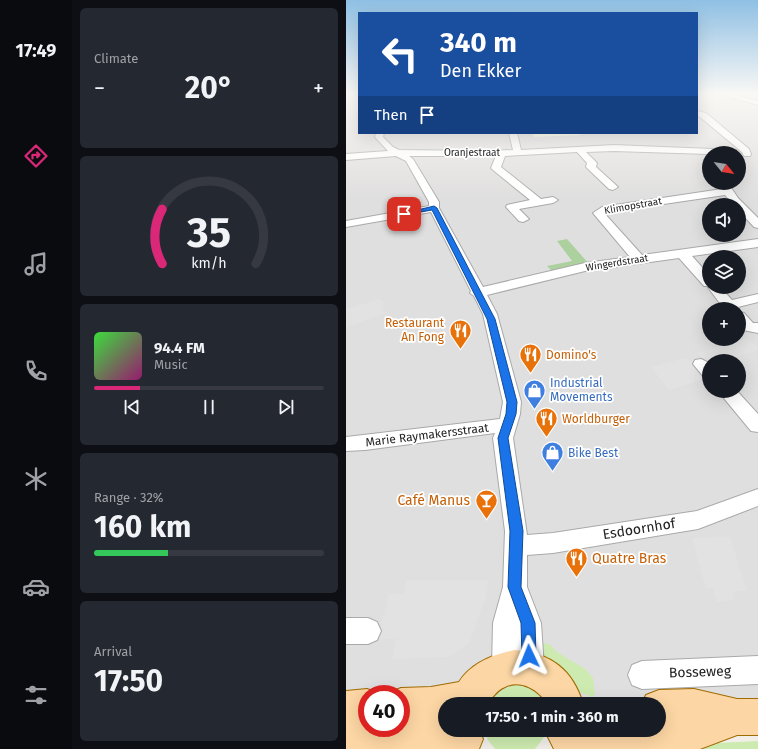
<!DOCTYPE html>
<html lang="en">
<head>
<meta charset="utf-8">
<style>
	body { margin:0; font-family:"Fira Sans",sans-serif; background:#242831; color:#f1f3f6; height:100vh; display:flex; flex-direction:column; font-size:15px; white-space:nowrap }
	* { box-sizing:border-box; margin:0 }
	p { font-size:13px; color:#9ea1a6 }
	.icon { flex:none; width:22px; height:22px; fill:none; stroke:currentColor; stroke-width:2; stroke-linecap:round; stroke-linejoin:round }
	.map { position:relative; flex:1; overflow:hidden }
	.details { display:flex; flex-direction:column; gap:8px; padding:8px; background:#0d0f14; width:274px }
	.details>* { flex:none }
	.hud { position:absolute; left:12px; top:12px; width:340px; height:122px; border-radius:0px; box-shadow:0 4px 16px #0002; background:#1a4fa0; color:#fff; overflow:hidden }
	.needle { width:26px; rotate:120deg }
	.controls { position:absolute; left:356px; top:146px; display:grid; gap:8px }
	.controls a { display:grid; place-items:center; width:44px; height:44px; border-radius:50%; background:#171b24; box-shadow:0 4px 16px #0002; font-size:20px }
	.speed { position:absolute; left:12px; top:685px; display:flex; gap:8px; font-size:20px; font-weight:700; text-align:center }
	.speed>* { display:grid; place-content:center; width:52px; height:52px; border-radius:50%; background:#171b24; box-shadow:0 4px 16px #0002; line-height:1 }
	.speed .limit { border:6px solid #d22; background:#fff; color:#111 }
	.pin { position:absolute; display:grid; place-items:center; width:34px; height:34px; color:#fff; margin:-17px; border-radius:8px; box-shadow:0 2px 6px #0006 }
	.me { position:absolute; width:44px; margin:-22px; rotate:358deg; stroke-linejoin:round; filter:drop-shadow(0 0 3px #0008) }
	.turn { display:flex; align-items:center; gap:14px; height:84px; padding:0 16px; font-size:18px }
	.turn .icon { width:52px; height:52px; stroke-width:2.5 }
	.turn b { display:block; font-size:28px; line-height:34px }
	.then { display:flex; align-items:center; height:38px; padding:0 16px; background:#0003; gap:8px; font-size:15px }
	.big { font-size:30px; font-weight:700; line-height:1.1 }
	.details .widget { flex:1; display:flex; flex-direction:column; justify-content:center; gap:6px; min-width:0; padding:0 14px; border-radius:6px; background:#242831 }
	.details .dial { align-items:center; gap:0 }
	.dial svg { height:104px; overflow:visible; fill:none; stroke:#363941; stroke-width:7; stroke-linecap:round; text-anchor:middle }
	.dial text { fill:#f1f3f6; stroke:none }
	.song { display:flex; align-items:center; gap:12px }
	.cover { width:48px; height:48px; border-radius:6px; background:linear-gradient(135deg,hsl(120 70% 55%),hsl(320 70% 35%)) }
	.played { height:4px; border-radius:2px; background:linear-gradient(90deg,#db2777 20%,#363941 20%) }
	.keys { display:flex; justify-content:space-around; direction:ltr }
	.heat { display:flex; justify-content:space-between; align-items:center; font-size:22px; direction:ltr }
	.charge { height:6px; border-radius:3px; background:linear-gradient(90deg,#34c759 32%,#363941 0) }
	.trip { position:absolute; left:92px; top:697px; width:228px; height:40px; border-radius:20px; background:#171b24; box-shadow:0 4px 16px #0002; font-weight:700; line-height:40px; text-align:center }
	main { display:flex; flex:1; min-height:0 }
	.tabs { display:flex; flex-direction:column; width:72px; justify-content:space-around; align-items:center; background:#090b0e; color:#9ea1a6 }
	.tabs .icon { width:28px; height:28px }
	.tabs .selected { color:#db2777 }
	.tabs b { font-size:18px; color:#f1f3f6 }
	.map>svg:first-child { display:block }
	.residential { fill:#e0dfdf; fill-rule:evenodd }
	.education { fill:#ffffe5 }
	.grass { fill:#cdebb0 }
	.forest { fill:#add19e }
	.parking { fill:#e2e2e2 }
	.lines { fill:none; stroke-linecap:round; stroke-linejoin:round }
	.minor-casing { stroke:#a9a9a9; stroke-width:2 }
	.major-casing { stroke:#a06b00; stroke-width:2 }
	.minor { fill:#fff; fill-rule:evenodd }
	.major { fill:#fcd6a4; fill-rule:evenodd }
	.route { fill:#1a73e8; stroke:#114b97 }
	.labels { text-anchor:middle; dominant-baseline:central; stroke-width:3.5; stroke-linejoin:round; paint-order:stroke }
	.far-street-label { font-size:10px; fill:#222; stroke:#fff }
	.food-label { font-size:12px; fill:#c56008; stroke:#fff; text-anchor:start }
	.shop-label { font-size:12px; fill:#366cbe; stroke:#fff; text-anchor:start }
	.street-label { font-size:12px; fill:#222; stroke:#fff }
	.near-food-label { font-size:14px; fill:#c56008; stroke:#fff; text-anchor:end }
	.near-street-label { font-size:14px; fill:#222; stroke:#fff }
</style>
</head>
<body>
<main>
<nav class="tabs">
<b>17:49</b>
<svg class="icon selected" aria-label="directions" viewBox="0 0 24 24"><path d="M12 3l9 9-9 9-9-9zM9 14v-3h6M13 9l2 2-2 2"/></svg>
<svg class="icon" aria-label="music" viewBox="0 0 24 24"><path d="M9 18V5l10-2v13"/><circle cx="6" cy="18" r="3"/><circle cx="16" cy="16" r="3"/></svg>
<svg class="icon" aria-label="phone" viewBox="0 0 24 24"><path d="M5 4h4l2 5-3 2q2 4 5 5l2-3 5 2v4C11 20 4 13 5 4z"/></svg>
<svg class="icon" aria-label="climate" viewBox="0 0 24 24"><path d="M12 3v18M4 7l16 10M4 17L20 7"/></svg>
<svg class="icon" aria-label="car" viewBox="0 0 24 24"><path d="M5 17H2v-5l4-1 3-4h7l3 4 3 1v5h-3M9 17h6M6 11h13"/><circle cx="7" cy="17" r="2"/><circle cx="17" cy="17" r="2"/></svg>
<svg class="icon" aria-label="filters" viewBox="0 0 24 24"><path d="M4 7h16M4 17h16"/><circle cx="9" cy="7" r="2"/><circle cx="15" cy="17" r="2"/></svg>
</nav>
<section class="details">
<div class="widget"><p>Climate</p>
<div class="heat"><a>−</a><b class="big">20°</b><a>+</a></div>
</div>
<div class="widget dial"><svg viewBox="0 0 100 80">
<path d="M14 69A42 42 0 1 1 86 69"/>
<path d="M14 69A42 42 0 0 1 14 27" stroke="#db2777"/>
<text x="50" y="56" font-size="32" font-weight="700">35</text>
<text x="50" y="72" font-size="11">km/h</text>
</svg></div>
<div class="widget">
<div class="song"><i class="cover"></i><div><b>94.4 FM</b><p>Music</p></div></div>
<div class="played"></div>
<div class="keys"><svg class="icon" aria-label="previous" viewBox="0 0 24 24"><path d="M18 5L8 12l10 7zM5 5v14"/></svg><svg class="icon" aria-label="pause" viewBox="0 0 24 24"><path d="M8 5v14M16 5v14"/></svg><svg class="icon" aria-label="next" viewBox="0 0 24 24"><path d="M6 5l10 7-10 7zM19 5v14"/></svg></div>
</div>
<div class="widget"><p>Range · 32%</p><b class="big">160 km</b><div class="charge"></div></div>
<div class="widget"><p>Arrival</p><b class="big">17:50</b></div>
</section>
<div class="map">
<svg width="412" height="749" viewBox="0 0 412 749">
	<rect width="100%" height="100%" fill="#f2efe9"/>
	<path class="residential" d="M0,94H13V133H351V94H412V719L313,704H99V729L0,734ZM363,153H393V183H363ZM363,205H393V235H363ZM363,257H393V287H363ZM363,309H393V339H363ZM363,361H393V391H363ZM21,694H55V728H21Z"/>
	<path class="education" d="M187,133H234L235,135L188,137Z"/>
	<g class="grass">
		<path d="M192,643L203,644L211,652L239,669L247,678L249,694L246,697C240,694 232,692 226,688C212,677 199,659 192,643Z"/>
		<path d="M168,685C183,686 192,691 200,704H142C149,694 156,689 168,685Z"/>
		<path d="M138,730H201L199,736L189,749H149L142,740Z"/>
		<path d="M412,741V749H268V748Z"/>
	</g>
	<path class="forest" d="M221,239L243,264L206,271L201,266L226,261L211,241Z"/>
	<g class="parking">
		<path d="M109,133H162L163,135L108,136Z"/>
		<path d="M34,299L38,302L37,309L40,313L0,327V309Z"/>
		<path d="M400,338L412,347V349L380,361H363V367L350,372L357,379L323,390L305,367L339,358L347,364L357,358L351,353Z"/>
		<path d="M384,537L401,591H387L389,599L371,602L367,588L360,589L346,538Z"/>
		<path d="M61,580H143L140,596L123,644L103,657L46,659L50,639H31L43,594L58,593Z"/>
	</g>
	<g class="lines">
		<defs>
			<g id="minor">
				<path d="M373,94H385L412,101V105Z"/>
				<path d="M351,111L360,113L403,149L405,154L404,156H398L396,152L354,117L351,115Z"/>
				<path d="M30,133H38L37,137L47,147L53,150L135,151L167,150L163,133H171L175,150L268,145L391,150L395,153L393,155V153H363V154L268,151L240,152L251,163L250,167L272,187L267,190L263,189L240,167L241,163L231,152L159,156L155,167L195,199L207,197L212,200L207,203L173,209L183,219L177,222L173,221L160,207L161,205L184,200L147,170L145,168L150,156H63L67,159L93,202V208L137,287L239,263L284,257L247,213L256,207L376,189L372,183H382L392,198L412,218V228L408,227L393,211V205H387L379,195L263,212L259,214L296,255L412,239V247L346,256L363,275V287H374L386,300L412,294V302L392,307L393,309H378L361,286H358L333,258L239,271L141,295L151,314L175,402L174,414L167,438L181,535L207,533L351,511L412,489V506L352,529L207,553L181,555V587L195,623L198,668L194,678L184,682L174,678L172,673L170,678L160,682L150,678L146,668L147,623L157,587L159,531L147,438L149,433L19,450L0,451V437L154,419L157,402L137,314L128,296L124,293L125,291L85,212L0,227V221L83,206V202L60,161L50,156L0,160V154L42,151L29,137Z"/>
				<path d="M393,312L398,313L407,323H412V333L397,330L393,326Z"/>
				<path d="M355,359L363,363V377L357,376L347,364L349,360Z"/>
				<path d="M372,391H391L412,414V432L405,431Z"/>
				<path d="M0,618H22L31,622L35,631L31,640L22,644H0Z"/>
				<path d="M412,656V684L296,689L286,685L282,675L286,665L296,661Z"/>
			</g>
			<g id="major">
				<path d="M169,650C205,653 227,670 237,704H201C193,690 175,679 159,687C151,690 146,698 141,704H99V730H133L137,739L133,749H0V691L21,689L34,694H21V728H55V694L42,693L55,688L85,687L113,682C125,663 148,654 169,650Z"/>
				<path d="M348,689L391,699H412V735H391L354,749H208L201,735L203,730H313V704H296L300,695L313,690Z"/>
			</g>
		</defs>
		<use href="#minor" class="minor-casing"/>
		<use href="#major" class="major-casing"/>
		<use href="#minor" class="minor"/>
		<use href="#major" class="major"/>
	</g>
	<linearGradient id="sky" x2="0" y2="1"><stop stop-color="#8fc0e4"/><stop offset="0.47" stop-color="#f9f8f5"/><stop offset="1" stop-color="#f9f8f5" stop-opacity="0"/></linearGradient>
	<rect width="412" height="199" fill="url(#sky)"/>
	<path class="route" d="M88,206L91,208L149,319L171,402L170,414L162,438L177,531L175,587L189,623L190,656L188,662L183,664L178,662L176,656L175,623L162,587L164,531L152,438L160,414L161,402L141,319L86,210L58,215L55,214Z"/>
	<defs>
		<symbol id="restaurant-pin" viewBox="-11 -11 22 30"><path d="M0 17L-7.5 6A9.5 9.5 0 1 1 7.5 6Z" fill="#e8710a" stroke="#fff"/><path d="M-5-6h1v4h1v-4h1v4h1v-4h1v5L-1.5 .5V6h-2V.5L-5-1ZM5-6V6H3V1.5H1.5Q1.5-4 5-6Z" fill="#fff"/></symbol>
		<symbol id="shop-pin" viewBox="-11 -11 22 30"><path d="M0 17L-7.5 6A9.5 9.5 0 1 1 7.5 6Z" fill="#3f7fe0" stroke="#fff"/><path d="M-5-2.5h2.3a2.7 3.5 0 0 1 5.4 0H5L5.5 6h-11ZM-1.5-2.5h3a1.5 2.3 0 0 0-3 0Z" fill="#fff"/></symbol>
		<symbol id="bar-pin" viewBox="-11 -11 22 30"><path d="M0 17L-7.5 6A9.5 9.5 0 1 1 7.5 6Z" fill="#e8710a" stroke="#fff"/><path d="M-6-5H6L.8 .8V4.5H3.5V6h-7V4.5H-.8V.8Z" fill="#fff"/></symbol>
	</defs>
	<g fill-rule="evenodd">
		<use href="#restaurant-pin" x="102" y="318" width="25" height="34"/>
		<use href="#restaurant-pin" x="172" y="342" width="25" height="34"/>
		<use href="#shop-pin" x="176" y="378" width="25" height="34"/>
		<use href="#restaurant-pin" x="188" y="406" width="25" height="34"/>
		<use href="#shop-pin" x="194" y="440" width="25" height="34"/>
		<use href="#bar-pin" x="128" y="488" width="25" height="34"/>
		<use href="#restaurant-pin" x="218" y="546" width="25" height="34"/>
	</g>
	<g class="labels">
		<g class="far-street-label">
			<text x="126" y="153">Oranjestraat</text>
			<text transform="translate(287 206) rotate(-10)">Klimopstraat</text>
			<text transform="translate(271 263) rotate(-9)">Wingerdstraat</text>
		</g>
		<g class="food-label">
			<text x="98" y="323" text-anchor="end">Restaurant<tspan x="98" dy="14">An Fong</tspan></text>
			<text x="200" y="355">Domino's</text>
			<text x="216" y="419">Worldburger</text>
		</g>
		<g class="shop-label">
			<text x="204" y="383">Industrial<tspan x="204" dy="14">Movements</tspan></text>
			<text x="222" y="453">Bike Best</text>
		</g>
		<g class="street-label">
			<text transform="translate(81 435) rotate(-7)">Marie Raymakersstraat</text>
		</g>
		<g class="near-food-label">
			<text x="124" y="500">Café Manus</text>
			<text x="246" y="558" text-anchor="start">Quatre Bras</text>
		</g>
		<g class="near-street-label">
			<text transform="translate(293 529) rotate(-9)">Esdoornhof</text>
			<text transform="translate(354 672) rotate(-2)">Bosseweg</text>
		</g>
	</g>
</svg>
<div class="controls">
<a><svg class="needle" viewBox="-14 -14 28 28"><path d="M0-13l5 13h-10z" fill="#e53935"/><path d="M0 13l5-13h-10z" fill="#9ea1a6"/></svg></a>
<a><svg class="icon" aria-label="sound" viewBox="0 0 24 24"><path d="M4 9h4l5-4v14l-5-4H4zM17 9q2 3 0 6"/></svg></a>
<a><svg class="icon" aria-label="layers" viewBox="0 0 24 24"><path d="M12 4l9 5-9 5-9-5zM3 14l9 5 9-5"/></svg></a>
<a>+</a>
<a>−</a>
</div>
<div class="speed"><div class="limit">40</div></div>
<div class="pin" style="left:58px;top:214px;background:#d93025"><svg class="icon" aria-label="arrive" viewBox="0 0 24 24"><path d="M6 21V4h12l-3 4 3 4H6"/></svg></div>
<svg class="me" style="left:183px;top:656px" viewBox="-20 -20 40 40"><path d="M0-17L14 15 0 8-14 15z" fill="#1a73e8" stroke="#fff" stroke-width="4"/></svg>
<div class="trip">17:50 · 1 min · 360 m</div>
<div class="hud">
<div class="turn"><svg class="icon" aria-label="left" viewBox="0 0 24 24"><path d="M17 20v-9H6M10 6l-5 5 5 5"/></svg><div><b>340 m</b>Den Ekker</div></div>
<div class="then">Then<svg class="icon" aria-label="arrive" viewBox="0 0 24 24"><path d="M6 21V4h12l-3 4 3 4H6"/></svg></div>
</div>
</div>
</main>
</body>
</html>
